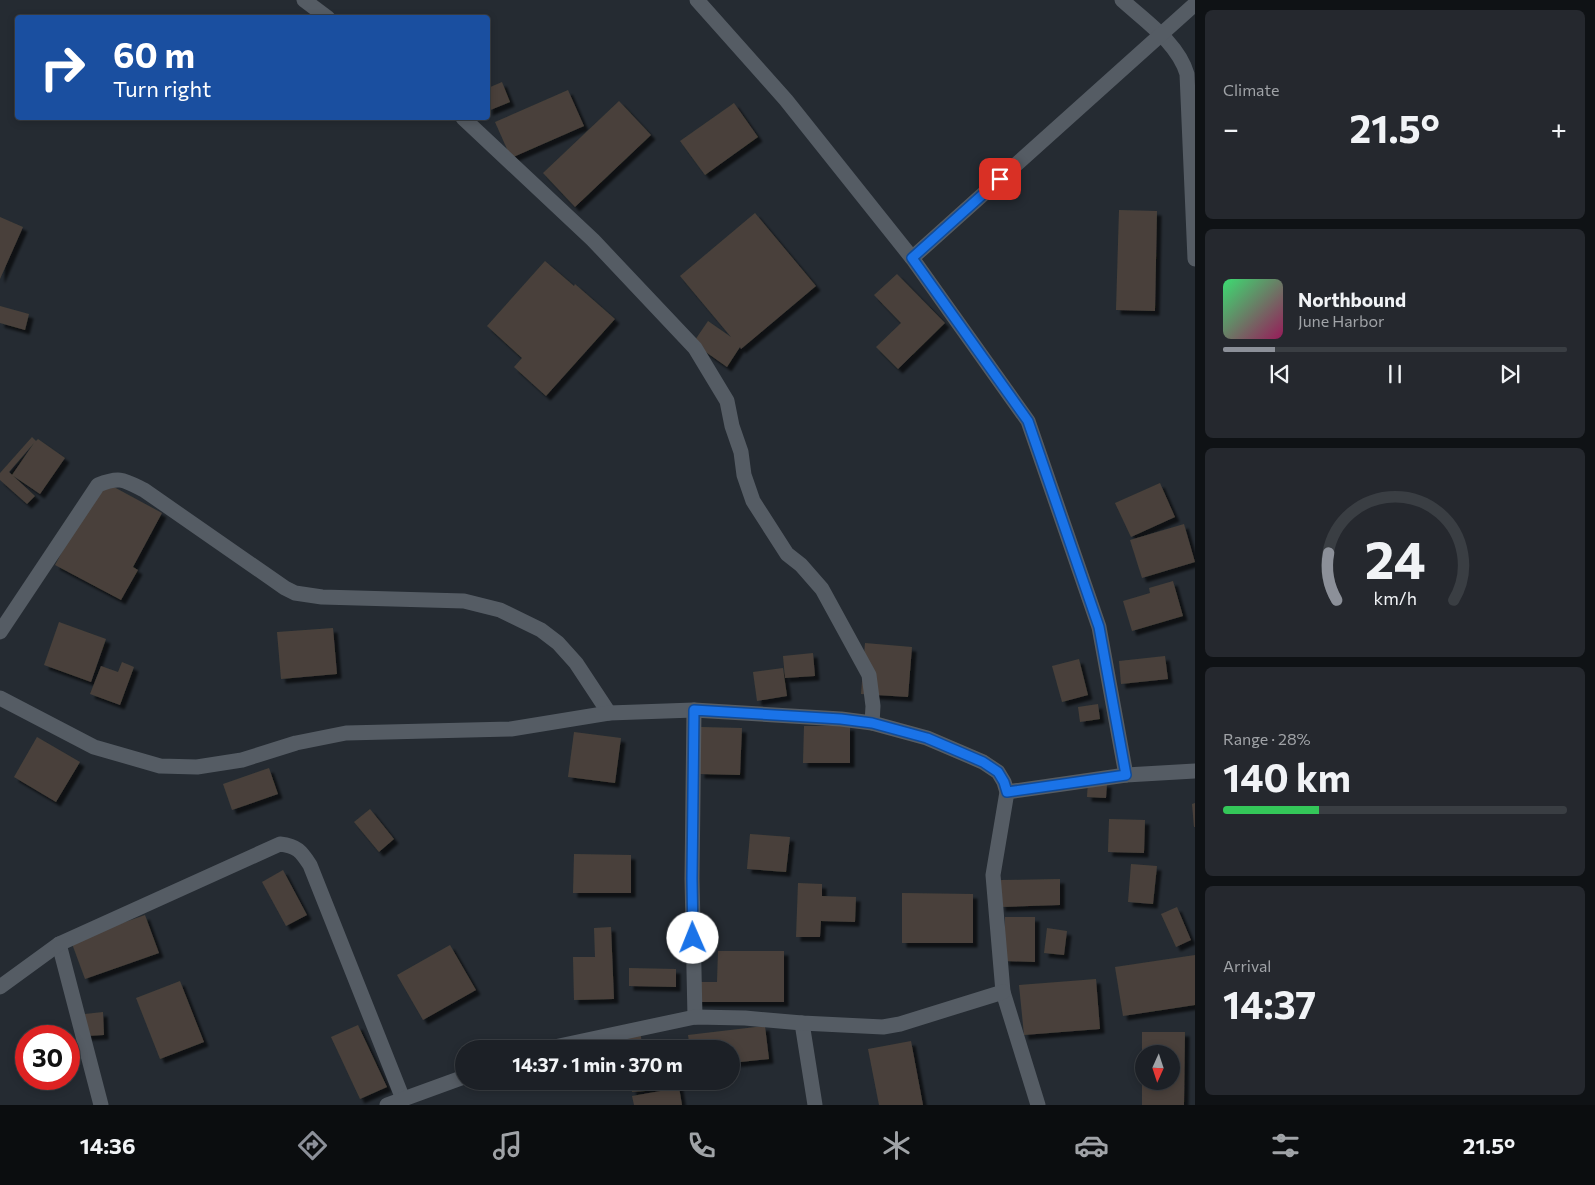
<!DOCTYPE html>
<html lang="en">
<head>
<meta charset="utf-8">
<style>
	body { margin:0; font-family:Commissioner,sans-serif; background:#25282e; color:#f1f3f6; height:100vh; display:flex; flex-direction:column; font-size:19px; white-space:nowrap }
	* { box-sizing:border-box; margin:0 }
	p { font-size:16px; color:#a0a3a7 }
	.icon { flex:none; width:28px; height:28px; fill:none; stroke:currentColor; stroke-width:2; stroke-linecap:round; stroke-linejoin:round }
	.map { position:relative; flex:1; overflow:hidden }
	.drawer { display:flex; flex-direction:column; gap:10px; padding:10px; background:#0f1215; width:400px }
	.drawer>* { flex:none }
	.top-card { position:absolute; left:15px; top:15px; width:475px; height:105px; border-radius:5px; box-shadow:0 2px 8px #0003,0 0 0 1px #3a3e43; background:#1a4fa0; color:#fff; overflow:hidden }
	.needle { width:32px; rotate:183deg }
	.buttons { position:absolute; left:1135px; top:1045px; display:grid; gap:10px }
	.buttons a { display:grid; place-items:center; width:45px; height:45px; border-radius:50%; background:#1c2026; box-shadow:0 2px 8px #0003,0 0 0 1px #3a3e43; font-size:25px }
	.speed { position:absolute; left:15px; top:1025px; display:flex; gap:10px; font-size:25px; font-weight:700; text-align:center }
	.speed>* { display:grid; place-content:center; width:65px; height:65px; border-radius:50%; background:#1c2026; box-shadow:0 2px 8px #0003,0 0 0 1px #3a3e43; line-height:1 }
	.speed .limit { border:8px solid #d22; background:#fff; color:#111 }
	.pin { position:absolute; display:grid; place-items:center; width:42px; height:42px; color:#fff; margin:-21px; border-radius:10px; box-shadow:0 2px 8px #0006 }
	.me { position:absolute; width:55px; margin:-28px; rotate:359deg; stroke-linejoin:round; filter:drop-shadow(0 0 4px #0008) }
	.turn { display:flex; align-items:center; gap:18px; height:105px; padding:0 15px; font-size:22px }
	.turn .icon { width:65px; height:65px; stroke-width:2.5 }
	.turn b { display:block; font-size:35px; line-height:42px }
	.big { font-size:38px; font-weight:700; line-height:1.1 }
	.drawer .card { flex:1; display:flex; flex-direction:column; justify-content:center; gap:8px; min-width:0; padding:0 18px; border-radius:8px; background:#25282e }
	.drawer .dial { align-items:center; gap:0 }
	.dial svg { height:130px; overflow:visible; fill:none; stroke:#3a3e43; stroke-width:7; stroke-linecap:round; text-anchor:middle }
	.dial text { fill:#f1f3f6; stroke:none }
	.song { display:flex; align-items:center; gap:15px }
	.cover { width:60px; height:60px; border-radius:8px; background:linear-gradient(135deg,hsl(140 70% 55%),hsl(330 70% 35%)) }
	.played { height:5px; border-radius:2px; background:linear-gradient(90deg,#8c9099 15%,#3a3e43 15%) }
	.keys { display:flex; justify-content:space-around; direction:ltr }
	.heat { display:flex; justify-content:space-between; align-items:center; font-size:28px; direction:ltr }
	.charge { height:8px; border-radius:4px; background:linear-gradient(90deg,#34c759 28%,#3a3e43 0) }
	.trip { position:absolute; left:455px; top:1040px; width:285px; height:50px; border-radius:25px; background:#1c2026; box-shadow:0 2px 8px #0003,0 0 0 1px #3a3e43; font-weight:700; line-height:50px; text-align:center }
	.tabs { display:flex; height:80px; justify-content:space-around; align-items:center; background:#0b0d0f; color:#a0a3a7 }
	.tabs .icon { width:35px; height:35px }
	.tabs .current { color:#8c9099 }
	.tabs b { font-size:22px; color:#f1f3f6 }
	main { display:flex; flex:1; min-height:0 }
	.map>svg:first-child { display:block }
	.building { fill:#48413a; filter:url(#shadow) }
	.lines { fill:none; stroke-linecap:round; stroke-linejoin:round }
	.minor { stroke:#555c64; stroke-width:15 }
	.route-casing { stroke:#114b97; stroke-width:12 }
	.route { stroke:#1a73e8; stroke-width:9 }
</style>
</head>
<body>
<main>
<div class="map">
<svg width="1195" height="1105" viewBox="0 0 1195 1105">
	<defs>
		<filter id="shadow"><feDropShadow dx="4.5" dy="4.5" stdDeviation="1" flood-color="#0009"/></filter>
	</defs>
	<rect width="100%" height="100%" fill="#252b32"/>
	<g class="building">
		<path d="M502,82L510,102L488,111V88Z"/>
		<path d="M568,90L584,126L511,158L495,122Z"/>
		<path d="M619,101L651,135L575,207L543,173Z"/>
		<path d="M734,103L758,137L705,175L680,141Z"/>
		<path d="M1119,210L1157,211L1155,311L1116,310Z"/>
		<path d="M755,213L816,286L741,349L740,347L727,367L693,343L708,321L731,337L680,276Z"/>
		<path d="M0,217L23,227L0,279Z"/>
		<path d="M545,261L574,286L575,284L615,319L546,396L514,367L522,358L487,326Z"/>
		<path d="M897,274L945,323L898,369L876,347L901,323L874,295Z"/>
		<path d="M0,306L29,314L25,330L0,323Z"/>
		<path d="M32,437L36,441L38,439L65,458L40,494L12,475L34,443L9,472L35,496L27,504L0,480V473Z"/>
		<path d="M101,480L162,513L133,567L138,570L121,600L55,565Z"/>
		<path d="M1160,483L1175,517L1131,537L1115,503Z"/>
		<path d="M1184,524L1195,562L1142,578L1130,540Z"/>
		<path d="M1173,581L1183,616L1132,631L1123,601L1150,593L1149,588Z"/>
		<path d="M59,622L106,639L91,682L44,665Z"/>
		<path d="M333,628L337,674L281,679L277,632Z"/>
		<path d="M865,643L912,647L908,697L861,694Z"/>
		<path d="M813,653L815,676L785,678L783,656Z"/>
		<path d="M1165,656L1168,679L1121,684L1119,661Z"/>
		<path d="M1079,659L1088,695L1062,702L1052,666Z"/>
		<path d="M122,662L134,667L120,705L90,694L101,666L118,672Z"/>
		<path d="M783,668L787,696L757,701L753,672Z"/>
		<path d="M1098,704L1100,719L1080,722L1078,707Z"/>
		<path d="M804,726H850V763H803Z"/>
		<path d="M701,727L742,728L740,775L700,774Z"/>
		<path d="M574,732L621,738L615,783L568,777Z"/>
		<path d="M37,737L80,762L56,802L14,777Z"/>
		<path d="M269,768L278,794L232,810L223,784Z"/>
		<path d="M1088,782L1107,783L1106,798L1087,797Z"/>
		<path d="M1195,803V827H1194L1192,804Z"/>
		<path d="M370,809L394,839L379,852L354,822Z"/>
		<path d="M1109,819L1145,820L1144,853L1108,852Z"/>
		<path d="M750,834L790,837L786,872L747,869Z"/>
		<path d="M574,854L631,855V893H573Z"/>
		<path d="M1131,864L1157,866L1153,904L1128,902Z"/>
		<path d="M283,870L307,915L286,926L262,882Z"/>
		<path d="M1060,879V905L1001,907L1000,880Z"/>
		<path d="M798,883L822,884V896L856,897L855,922L821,921L820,937H796Z"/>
		<path d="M902,893L973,894V943H902Z"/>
		<path d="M1177,907L1191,940L1176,947L1161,914Z"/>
		<path d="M145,915L159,953L85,979L71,941Z"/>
		<path d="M1005,917H1035V962L1005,961Z"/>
		<path d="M611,927L614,999L574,1000L573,957H595L594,928Z"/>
		<path d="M1047,928L1067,931L1064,955L1044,953Z"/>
		<path d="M450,945L476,990L423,1020L397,975Z"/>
		<path d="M718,951H784V1002H690V982H717Z"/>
		<path d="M1195,955V1005L1123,1016L1115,967Z"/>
		<path d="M629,968L676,969V987L629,986Z"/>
		<path d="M1096,979L1100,1029L1024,1035L1019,985Z"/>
		<path d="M180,981L204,1042L160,1059L136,998Z"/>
		<path d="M103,1012L104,1035L86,1036L85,1014Z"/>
		<path d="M358,1025L387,1087L360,1099L331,1037Z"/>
		<path d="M765,1026L769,1059L731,1063V1049H690L688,1035Z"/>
		<path d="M1142,1032H1185L1184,1105H1142V1081H1171V1054H1142Z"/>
		<path d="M641,1036L642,1049H616V1037Z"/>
		<path d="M911,1041L923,1105H879L868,1049Z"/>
		<path d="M631,1081H678L682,1105H634L632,1096L672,1089L632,1092Z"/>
	</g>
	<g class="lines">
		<g class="minor">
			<path d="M304,0L328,18"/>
			<path d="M697,0L786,100L912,258L1028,421L1099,627L1126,775"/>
			<path d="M1122,0C1145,21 1178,43 1187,74L1195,259"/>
			<path d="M463,118L593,240L695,348L727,401L732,426L741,452L744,475L753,501L787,554L801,565L822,589L869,675L873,706L872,723"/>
			<path d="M912,258L1195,4"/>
			<path d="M0,632L98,485C120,476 124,480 144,490L285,588L295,593L322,597L464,601L500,610L541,630L558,643L576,663L609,713"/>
			<path d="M0,698L94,747L160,766L197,767L242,760L296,743L346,733L511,729L609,713L694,710L841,719L872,723L927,738L983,762L998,772L1004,782L1007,792L993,875L1003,992L1038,1105"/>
			<path d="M694,710L692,879L695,1017"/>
			<path d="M1007,792L1126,775L1195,771"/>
			<path d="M59,944L101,1105"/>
			<path d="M0,987L59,944L280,844C297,846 301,851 310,865L403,1099"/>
			<path d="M802,1023L815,1105"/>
			<path d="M545,1049L695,1017L745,1018L802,1023L883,1027L900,1024L1003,992"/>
			<path d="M387,1105L464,1077"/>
		</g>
	</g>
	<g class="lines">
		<defs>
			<path id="route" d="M693,938L692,879L694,710L841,719L872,723L927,738L983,762L998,772L1004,782L1007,792L1126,775L1099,627L1028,421L912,258L1000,179"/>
		</defs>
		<use href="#route" class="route-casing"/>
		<use href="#route" class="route"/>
	</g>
</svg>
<div class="buttons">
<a><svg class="needle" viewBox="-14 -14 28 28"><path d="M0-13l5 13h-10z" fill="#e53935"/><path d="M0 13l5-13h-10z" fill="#a0a3a7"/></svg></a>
</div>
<div class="speed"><div class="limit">30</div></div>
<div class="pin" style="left:1000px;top:179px;background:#d93025"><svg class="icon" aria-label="arrive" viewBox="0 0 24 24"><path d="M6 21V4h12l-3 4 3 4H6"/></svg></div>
<svg class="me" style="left:693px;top:938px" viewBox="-20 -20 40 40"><circle r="19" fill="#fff"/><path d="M0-13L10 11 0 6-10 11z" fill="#1a73e8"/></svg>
<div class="trip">14:37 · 1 min · 370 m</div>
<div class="top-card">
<div class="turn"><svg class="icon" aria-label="right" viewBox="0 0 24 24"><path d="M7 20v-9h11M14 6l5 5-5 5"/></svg><div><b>60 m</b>Turn right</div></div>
</div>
</div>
<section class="drawer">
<div class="card"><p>Climate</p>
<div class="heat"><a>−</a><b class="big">21.5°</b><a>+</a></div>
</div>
<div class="card">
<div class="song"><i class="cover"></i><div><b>Northbound</b><p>June Harbor</p></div></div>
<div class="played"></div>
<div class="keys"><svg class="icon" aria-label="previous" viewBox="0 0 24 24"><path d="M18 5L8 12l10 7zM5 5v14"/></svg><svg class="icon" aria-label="pause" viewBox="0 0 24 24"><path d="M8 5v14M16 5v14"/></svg><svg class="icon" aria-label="next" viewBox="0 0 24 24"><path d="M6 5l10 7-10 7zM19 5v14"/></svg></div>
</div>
<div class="card dial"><svg viewBox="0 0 100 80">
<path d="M14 69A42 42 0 1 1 86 69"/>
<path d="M14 69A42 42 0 0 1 9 40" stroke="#8c9099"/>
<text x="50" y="56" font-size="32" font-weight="700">24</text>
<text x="50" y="72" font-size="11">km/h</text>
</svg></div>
<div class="card"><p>Range · 28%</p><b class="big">140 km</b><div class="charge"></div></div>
<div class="card"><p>Arrival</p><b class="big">14:37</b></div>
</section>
</main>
<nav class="tabs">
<b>14:36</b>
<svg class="icon current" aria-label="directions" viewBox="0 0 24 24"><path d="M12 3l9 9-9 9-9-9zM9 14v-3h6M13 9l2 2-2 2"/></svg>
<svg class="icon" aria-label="music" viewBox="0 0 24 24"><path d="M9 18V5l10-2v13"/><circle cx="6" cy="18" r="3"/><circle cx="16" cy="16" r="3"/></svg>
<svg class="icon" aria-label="phone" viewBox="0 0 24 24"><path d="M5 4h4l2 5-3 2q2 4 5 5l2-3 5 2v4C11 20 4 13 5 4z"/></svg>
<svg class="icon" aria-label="climate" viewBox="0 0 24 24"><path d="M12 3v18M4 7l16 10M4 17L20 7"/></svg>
<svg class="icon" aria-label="car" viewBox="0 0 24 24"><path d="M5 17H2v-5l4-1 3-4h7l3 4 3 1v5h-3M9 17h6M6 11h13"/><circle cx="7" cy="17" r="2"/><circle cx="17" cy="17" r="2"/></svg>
<svg class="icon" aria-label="filters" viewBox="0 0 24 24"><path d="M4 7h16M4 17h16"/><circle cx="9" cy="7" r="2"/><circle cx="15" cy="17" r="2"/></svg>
<b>21.5°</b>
</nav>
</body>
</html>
